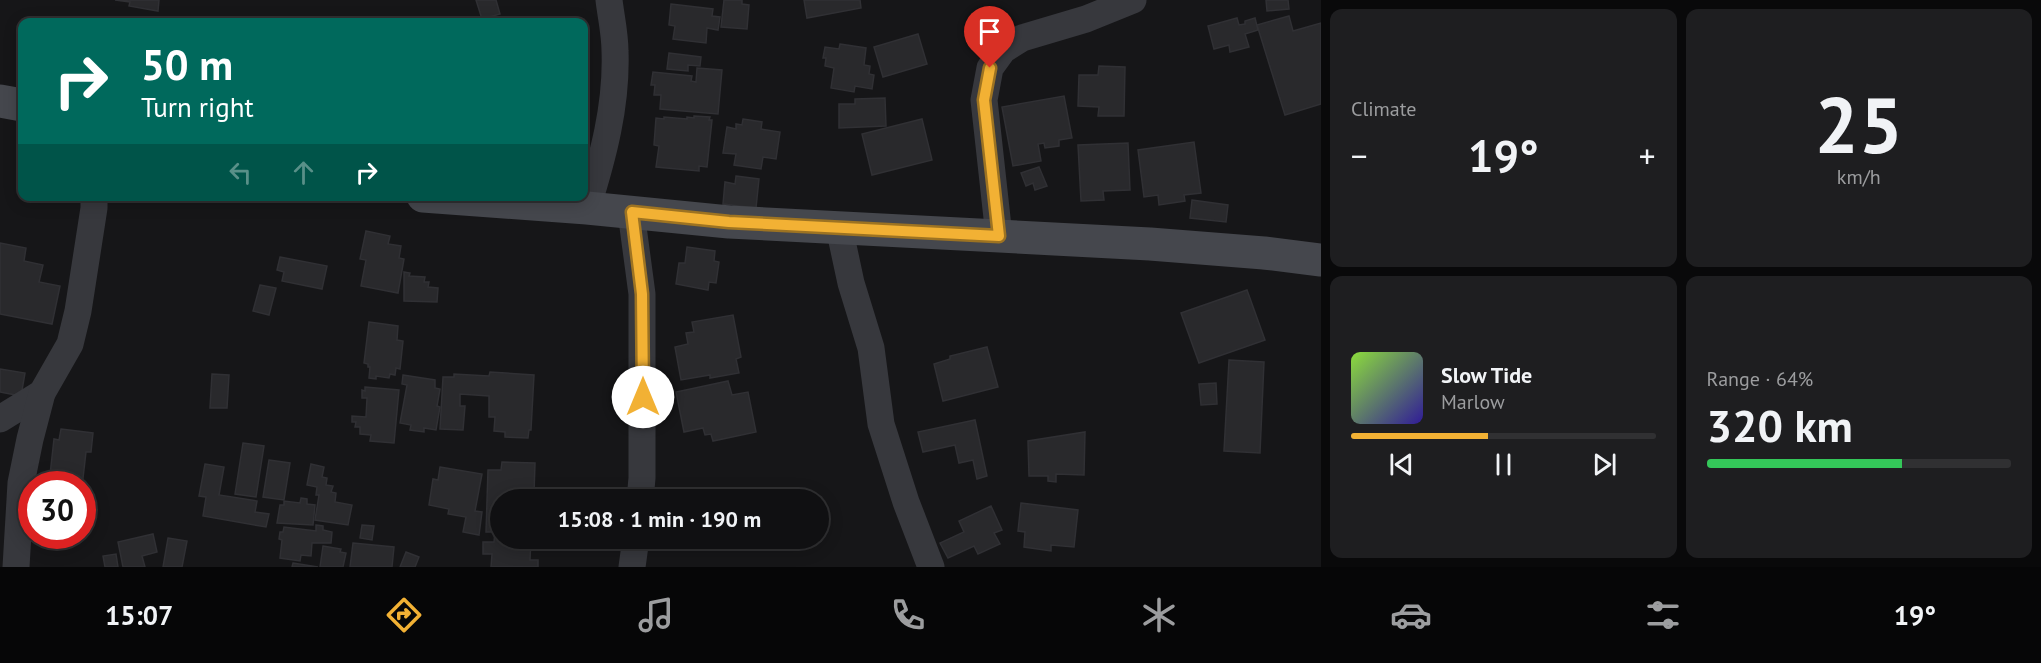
<!DOCTYPE html>
<html lang="en">
<head>
<meta charset="utf-8">
<style>
	body { margin:0; font-family:"PT Sans",sans-serif; background:#1e1e20; color:#f1f3f6; height:100vh; display:flex; flex-direction:column; font-size:22px; white-space:nowrap }
	* { box-sizing:border-box; margin:0 }
	p { font-size:20px; color:#9c9d9f }
	.icon { flex:none; width:33px; height:33px; fill:none; stroke:currentColor; stroke-width:2; stroke-linecap:round; stroke-linejoin:round }
	.map { position:relative; flex:1; overflow:hidden }
	.panel { display:flex; flex-direction:column; gap:9px; padding:9px; background:#09090a; width:720px }
	.panel>* { flex:none }
	.hud { position:absolute; left:18px; top:18px; width:570px; height:183px; border-radius:12px; box-shadow:0 3px 15px #0003,0 0 0 2px #303032; background:#00695c; color:#fff; overflow:hidden }
	.speed { position:absolute; left:18px; top:471px; display:flex; gap:12px; font-size:30px; font-weight:700; text-align:center }
	.speed>* { display:grid; place-content:center; width:78px; height:78px; border-radius:50%; background:#101012; box-shadow:0 3px 15px #0003,0 0 0 2px #303032; line-height:1 }
	.speed .limit { border:9px solid #d22; background:#fff; color:#111 }
	.pin { position:absolute; display:grid; place-items:center; width:51px; height:51px; color:#fff; margin:-62px -26px; border-radius:50% 50% 50% 0; rotate:-45deg; box-shadow:0 0 6px #0007 }
	.pin .icon { rotate:45deg }
	.me { position:absolute; width:66px; margin:-33px; rotate:0deg; stroke-linejoin:round; filter:drop-shadow(0 0 4px #0008) }
	.turn { display:flex; align-items:center; gap:21px; height:126px; padding:0 24px; font-size:27px }
	.turn .icon { width:78px; height:78px; stroke-width:2.5 }
	.turn b { display:block; font-size:42px; line-height:51px }
	.lanes { display:flex; align-items:center; height:57px; padding:0 24px; background:#0003; justify-content:center; gap:30px; direction:ltr }
	.lanes .off { opacity:.35 }
	.big { font-size:45px; font-weight:600; line-height:1.1 }
	.panel .widget { flex:1; display:flex; flex-direction:column; justify-content:center; gap:9px; min-width:0; padding:0 21px; border-radius:12px; background:#1e1e20 }
	.panel .dial { align-items:center; gap:0 }
	.dial b { font-size:78px; line-height:1 }
	.song { display:flex; align-items:center; gap:18px }
	.cover { width:72px; height:72px; border-radius:9px; background:linear-gradient(135deg,hsl(90 70% 55%),hsl(250 70% 35%)) }
	.played { height:6px; border-radius:3px; background:linear-gradient(90deg,#f2b134 45%,#303032 45%) }
	.keys { display:flex; justify-content:space-around; direction:ltr }
	.heat { display:flex; justify-content:space-between; align-items:center; font-size:33px; direction:ltr }
	.charge { height:9px; border-radius:4px; background:linear-gradient(90deg,#34c759 64%,#303032 0) }
	.panel .tiles { flex:1; display:grid; gap:9px; grid-template-columns:repeat(2,1fr) }
	.trip { position:absolute; left:490px; top:489px; width:339px; height:60px; border-radius:30px; background:#101012; box-shadow:0 3px 15px #0003,0 0 0 2px #303032; font-weight:600; line-height:60px; text-align:center }
	.dock { display:flex; height:96px; justify-content:space-around; align-items:center; background:#060607; color:#9c9d9f }
	.dock .icon { width:42px; height:42px }
	.dock .active { color:#f2b134 }
	.dock b { font-size:27px; color:#f1f3f6 }
	main { display:flex; flex:1; min-height:0 }
	.map>svg:first-child { display:block }
	.building { fill:#29292c; stroke:#303034; stroke-width:1.5 }
	.lines { fill:none; stroke-linecap:round; stroke-linejoin:round }
	.street { stroke:#37383d; stroke-width:27 }
	.secondary { stroke:#45474d; stroke-width:33 }
	.route-casing { stroke:#9d7322; stroke-width:15 }
	.route { stroke:#f2b134; stroke-width:10 }
</style>
</head>
<body>
<main>
<div class="map">
<svg width="1321" height="567" viewBox="0 0 1321 567">
	<rect width="100%" height="100%" fill="#161618"/>
	<g class="building">
		<path d="M115,0H159L158,11L129,6L130,2Z"/>
		<path d="M476,0H496L500,14L482,19Z"/>
		<path d="M724,0H742V4L749,5L747,29L721,27Z"/>
		<path d="M804,0H860L861,8L807,18Z"/>
		<path d="M1266,0H1288L1289,9L1267,11Z"/>
		<path d="M671,4L713,9L712,16L720,17L718,30L707,28L706,43L673,39L675,26L669,25Z"/>
		<path d="M1289,16L1293,31L1321,23V104L1285,115L1257,25Z"/>
		<path d="M1237,18L1239,25L1245,24V21L1255,18L1258,30L1245,34L1249,47L1230,52L1229,45L1214,49L1208,26Z"/>
		<path d="M918,34L927,64L883,77L874,47Z"/>
		<path d="M840,44L866,48L864,65L870,66L869,74L874,75L872,89L855,86L854,92L831,88L834,68L825,66L826,58H823L825,47L839,49Z"/>
		<path d="M669,53L701,57L700,66L688,65V71L667,69Z"/>
		<path d="M1099,66L1125,67L1124,116H1098L1099,107L1078,106L1079,75H1098Z"/>
		<path d="M697,68L722,70L718,114L660,109L661,95H654L655,85H651L653,72L692,76L691,81L696,82Z"/>
		<path d="M1064,96L1072,138L1059,140V146L1045,148L1044,143L1038,144L1041,161L1013,166L1002,107Z"/>
		<path d="M885,98L886,126L839,128V104H855V99Z"/>
		<path d="M694,116L710,117L709,120H712L707,167L699,166V171L656,167L659,146L654,145L656,118L664,119V117L687,119V117L694,118Z"/>
		<path d="M743,119L762,122L761,129L780,132L776,159L763,157L761,169L734,165L736,154L723,153L727,127L736,129V124L742,125Z"/>
		<path d="M922,119L932,160L872,175L862,134Z"/>
		<path d="M1194,142L1201,193L1184,195L1185,201L1159,205L1158,195L1144,197L1138,150Z"/>
		<path d="M1128,143L1130,190L1103,191L1104,200L1081,201L1078,145Z"/>
		<path d="M1039,167L1047,186L1035,190L1033,183L1026,186L1021,173Z"/>
		<path d="M736,176L759,179L756,208L723,204L725,182L735,184Z"/>
		<path d="M1192,200L1228,205L1226,222L1190,218Z"/>
		<path d="M366,231L390,236L388,244L401,246L399,258L404,259L398,293L361,286L366,260L360,259Z"/>
		<path d="M0,243L26,248L24,261L43,265L39,282L60,286L52,324L0,314Z"/>
		<path d="M687,247L715,251L714,261L719,262L716,283L709,282L708,290L676,284L679,263H685Z"/>
		<path d="M280,257L327,266L322,289L282,281L284,272L277,270Z"/>
		<path d="M404,272L410,273L409,276L425,277L424,282H429L428,287L438,288L437,302L404,301Z"/>
		<path d="M260,285L276,288L269,315L253,311Z"/>
		<path d="M1247,290L1265,340L1199,363L1181,313Z"/>
		<path d="M733,315L741,357L736,359L739,373L710,378V375L681,380L675,347L688,344L686,333L694,332L692,322Z"/>
		<path d="M369,322L398,326L397,340L403,341L400,369L396,368L395,375L390,374L389,378L376,376V379L369,378L370,367H368V364L364,363Z"/>
		<path d="M987,347L998,387L943,401L934,364L950,359V356Z"/>
		<path d="M1229,360L1264,362L1260,453L1224,451Z"/>
		<path d="M0,369L25,373L21,396L0,392Z"/>
		<path d="M490,372L534,375L531,430H529L528,438L505,437V432L494,431L495,417H489V396L460,394V406H465L463,430L440,429L443,377H454V374L489,376Z"/>
		<path d="M212,374L229,375L227,408H210Z"/>
		<path d="M403,375L435,380V388L440,389L437,406L440,407L436,430L424,428V432L410,430L411,425L400,423L407,385L402,384Z"/>
		<path d="M728,381L732,395L748,392L756,432L713,441L711,434L705,435L703,428L684,432L676,392Z"/>
		<path d="M1216,383L1217,404L1201,405L1199,384Z"/>
		<path d="M365,387L399,390L394,443L370,441L371,435L360,434V427H355L356,422H352V416L366,417L367,398H362V390L365,391Z"/>
		<path d="M975,420L987,476L977,479L973,460L959,463L955,445L923,452L918,432Z"/>
		<path d="M61,429L93,433L91,452H86L82,487V484H49L54,439L59,440Z"/>
		<path d="M1085,432L1084,475L1056,474V482L1048,481V476H1029L1028,441Z"/>
		<path d="M243,443L264,446L256,497L235,494Z"/>
		<path d="M269,460L290,463L284,500L263,497Z"/>
		<path d="M502,462L535,463L534,494L511,492V500H501V538H531L530,560H538V567H491L492,554H483V542H494L495,532H486L488,470H501Z"/>
		<path d="M205,464L224,467L219,495L257,501L255,512L269,514L266,527L203,516L206,497L199,496Z"/>
		<path d="M311,464L324,467L322,477L327,478L326,485L333,486L331,492L336,493L335,502L352,505L348,525L315,520L319,495H316L317,487L307,485Z"/>
		<path d="M440,467L482,474L475,511L482,512L479,535L463,532L466,517L448,514L449,509L429,505L433,479L438,480Z"/>
		<path d="M301,498L307,499V504L315,505L313,525L277,523L280,505H284V501L300,503Z"/>
		<path d="M1021,503L1078,510L1074,547L1051,545V551L1024,547L1025,532L1018,531Z"/>
		<path d="M991,506L1002,530L994,533L1000,544L978,554L974,546L948,558L940,543L964,532L959,521Z"/>
		<path d="M316,525L323,526V530L332,532L331,543H312L311,556L301,555L300,561L280,558L282,540L279,539L280,532H283L284,527L316,531Z"/>
		<path d="M362,525L374,526L372,540L360,538Z"/>
		<path d="M32,531V536H68L67,541L52,538L51,545L30,541Z"/>
		<path d="M153,534L157,552L142,556L145,567H123L118,542Z"/>
		<path d="M168,538L187,541L182,567H163Z"/>
		<path d="M353,543L394,547L392,567H350Z"/>
		<path d="M323,546L341,549L340,552L346,553L343,567H320Z"/>
		<path d="M406,552L419,557L415,567H400Z"/>
		<path d="M116,554L118,567H105L103,556Z"/>
		<path d="M293,563L318,567H292Z"/>
	</g>
	<g class="lines">
		<g class="street">
			<path d="M587,208C603,157 617,105 615,51C615,34 611,17 609,0"/>
			<path d="M631,212L642,294V478L640,500"/>
			<path d="M839,227L851,283L871,348L881,424L906,502L931,567"/>
			<path d="M999,236L984,100L990,68L1003,50L1022,38L1086,19L1133,0"/>
			<path d="M0,419L42,393"/>
			<path d="M16,567L21,483L30,439L42,393L70,344L78,311L94,208V196"/>
			<path d="M632,567L636,538"/>
		</g>
		<g class="secondary">
			<path d="M0,101L22,105"/>
			<path d="M423,196L587,208L729,222L1150,244L1264,253L1321,260"/>
		</g>
	</g>
	<g class="lines">
		<defs>
			<path id="route" d="M643,397L642,294L632,212L729,222L999,236L984,100L990,68"/>
		</defs>
		<use href="#route" class="route-casing"/>
		<use href="#route" class="route"/>
	</g>
</svg>
<div class="speed"><div class="limit">30</div></div>
<div class="pin" style="left:990px;top:68px;background:#d93025"><svg class="icon" aria-label="arrive" viewBox="0 0 24 24"><path d="M6 21V4h12l-3 4 3 4H6"/></svg></div>
<svg class="me" style="left:643px;top:397px" viewBox="-20 -20 40 40"><circle r="19" fill="#fff"/><path d="M0-13L10 11 0 6-10 11z" fill="#f2b134"/></svg>
<div class="trip">15:08 · 1 min · 190 m</div>
<div class="hud">
<div class="turn"><svg class="icon" aria-label="right" viewBox="0 0 24 24"><path d="M7 20v-9h11M14 6l5 5-5 5"/></svg><div><b>50 m</b>Turn right</div></div>
<div class="lanes"><svg class="icon off" aria-label="left" viewBox="0 0 24 24"><path d="M17 20v-9H6M10 6l-5 5 5 5"/></svg><svg class="icon off" aria-label="ahead" viewBox="0 0 24 24"><path d="M12 20V5M6 11l6-6 6 6"/></svg><svg class="icon" aria-label="right" viewBox="0 0 24 24"><path d="M7 20v-9h11M14 6l5 5-5 5"/></svg></div>
</div>
</div>
<section class="panel">
<div class="tiles">
<div class="widget"><p>Climate</p>
<div class="heat"><a>−</a><b class="big">19°</b><a>+</a></div>
</div>
<div class="widget dial"><b>25</b><p>km/h</p></div>
<div class="widget">
<div class="song"><i class="cover"></i><div><b>Slow Tide</b><p>Marlow</p></div></div>
<div class="played"></div>
<div class="keys"><svg class="icon" aria-label="previous" viewBox="0 0 24 24"><path d="M18 5L8 12l10 7zM5 5v14"/></svg><svg class="icon" aria-label="pause" viewBox="0 0 24 24"><path d="M8 5v14M16 5v14"/></svg><svg class="icon" aria-label="next" viewBox="0 0 24 24"><path d="M6 5l10 7-10 7zM19 5v14"/></svg></div>
</div>
<div class="widget"><p>Range · 64%</p><b class="big">320 km</b><div class="charge"></div></div>
</div>
</section>
</main>
<nav class="dock">
<b>15:07</b>
<svg class="icon active" aria-label="directions" viewBox="0 0 24 24"><path d="M12 3l9 9-9 9-9-9zM9 14v-3h6M13 9l2 2-2 2"/></svg>
<svg class="icon" aria-label="music" viewBox="0 0 24 24"><path d="M9 18V5l10-2v13"/><circle cx="6" cy="18" r="3"/><circle cx="16" cy="16" r="3"/></svg>
<svg class="icon" aria-label="phone" viewBox="0 0 24 24"><path d="M5 4h4l2 5-3 2q2 4 5 5l2-3 5 2v4C11 20 4 13 5 4z"/></svg>
<svg class="icon" aria-label="climate" viewBox="0 0 24 24"><path d="M12 3v18M4 7l16 10M4 17L20 7"/></svg>
<svg class="icon" aria-label="car" viewBox="0 0 24 24"><path d="M5 17H2v-5l4-1 3-4h7l3 4 3 1v5h-3M9 17h6M6 11h13"/><circle cx="7" cy="17" r="2"/><circle cx="17" cy="17" r="2"/></svg>
<svg class="icon" aria-label="filters" viewBox="0 0 24 24"><path d="M4 7h16M4 17h16"/><circle cx="9" cy="7" r="2"/><circle cx="15" cy="17" r="2"/></svg>
<b>19°</b>
</nav>
</body>
</html>
